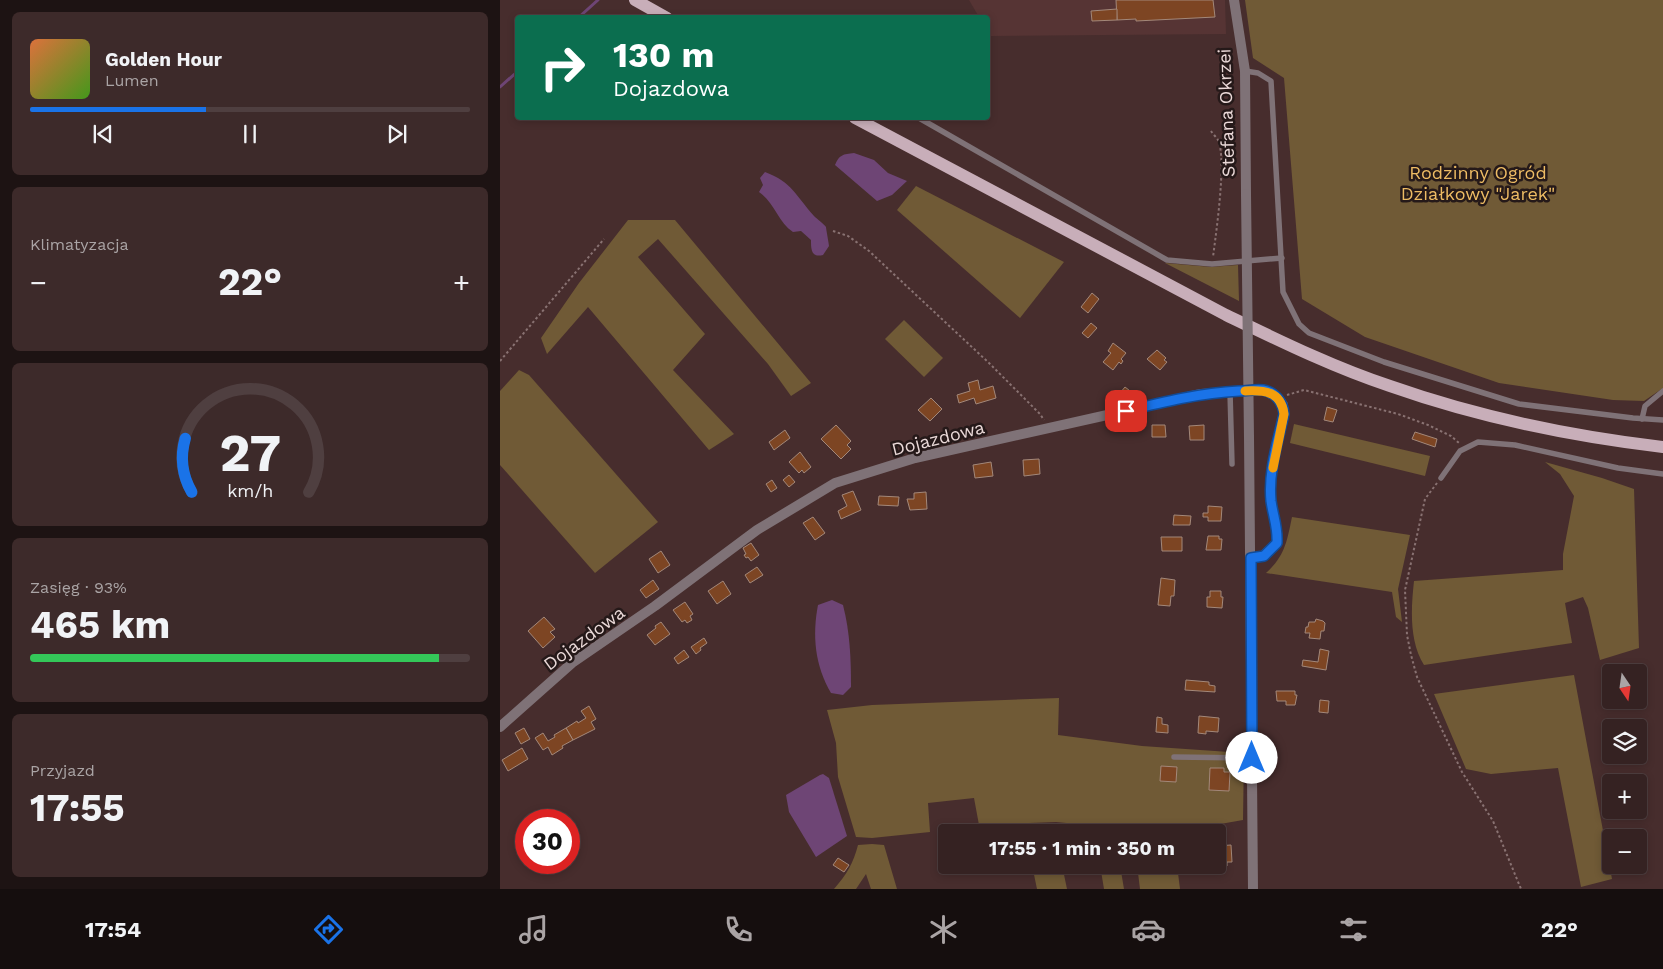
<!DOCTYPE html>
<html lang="pl">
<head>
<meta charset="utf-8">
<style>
	body { margin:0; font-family:"Work Sans",sans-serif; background:#3d2a2a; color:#f1f3f6; height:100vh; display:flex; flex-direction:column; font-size:19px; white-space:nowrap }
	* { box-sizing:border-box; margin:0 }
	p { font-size:16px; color:#aaa4a5 }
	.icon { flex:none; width:28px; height:28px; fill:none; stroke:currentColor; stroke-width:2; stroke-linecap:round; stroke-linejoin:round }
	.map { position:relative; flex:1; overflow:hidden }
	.side { display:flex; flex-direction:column; gap:12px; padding:12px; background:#1d1313; width:500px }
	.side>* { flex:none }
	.guide { position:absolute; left:15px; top:15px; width:475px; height:105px; border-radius:5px; box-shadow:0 2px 8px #0003,0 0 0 1px #4f3f40; background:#0b6e4f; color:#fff; overflow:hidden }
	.needle { width:32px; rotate:167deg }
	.controls { position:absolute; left:1102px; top:664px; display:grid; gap:10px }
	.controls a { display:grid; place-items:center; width:45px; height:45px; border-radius:5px; background:#352222; box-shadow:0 2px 8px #0003,0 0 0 1px #4f3f40; font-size:25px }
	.speed { position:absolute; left:15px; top:809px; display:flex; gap:10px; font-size:25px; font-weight:700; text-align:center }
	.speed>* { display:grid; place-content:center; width:65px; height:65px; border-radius:50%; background:#352222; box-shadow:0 2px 8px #0003,0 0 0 1px #4f3f40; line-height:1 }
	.speed .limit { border:8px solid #d22; background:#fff; color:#111 }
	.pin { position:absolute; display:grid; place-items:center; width:42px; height:42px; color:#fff; margin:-21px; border-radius:10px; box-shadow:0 2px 8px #0006 }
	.me { position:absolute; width:55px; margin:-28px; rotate:0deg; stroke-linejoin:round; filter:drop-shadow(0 0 4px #0008) }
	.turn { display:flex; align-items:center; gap:18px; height:105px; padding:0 15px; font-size:22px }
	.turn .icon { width:65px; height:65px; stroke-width:2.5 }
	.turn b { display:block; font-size:35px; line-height:42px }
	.big { font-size:38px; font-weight:700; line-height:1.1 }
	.side .card { flex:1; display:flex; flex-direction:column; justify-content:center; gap:8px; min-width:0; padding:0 18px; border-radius:8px; background:#3d2a2a }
	.side .dial { align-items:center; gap:0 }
	.dial svg { height:130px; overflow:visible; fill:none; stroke:#4f3f40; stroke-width:7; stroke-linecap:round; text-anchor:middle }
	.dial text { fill:#f1f3f6; stroke:none }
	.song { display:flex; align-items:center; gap:15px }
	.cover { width:60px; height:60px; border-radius:8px; background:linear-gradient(135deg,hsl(20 70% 55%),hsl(100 70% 35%)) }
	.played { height:5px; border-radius:2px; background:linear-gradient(90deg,#1a73e8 40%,#4f3f40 40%) }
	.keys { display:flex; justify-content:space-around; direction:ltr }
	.heat { display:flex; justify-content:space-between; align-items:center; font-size:28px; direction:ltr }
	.charge { height:8px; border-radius:4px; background:linear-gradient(90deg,#34c759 93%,#4f3f40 0) }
	.trip { position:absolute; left:438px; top:824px; width:288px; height:50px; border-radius:5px; background:#352222; box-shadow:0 2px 8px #0003,0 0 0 1px #4f3f40; font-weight:700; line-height:50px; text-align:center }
	.dock { display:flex; height:80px; justify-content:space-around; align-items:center; background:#150e0e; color:#aaa4a5 }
	.dock .icon { width:35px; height:35px }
	.dock .current { color:#1a73e8 }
	.dock b { font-size:22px; color:#f1f3f6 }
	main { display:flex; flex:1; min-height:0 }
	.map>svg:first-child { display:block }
	.built { fill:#563434 }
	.green { fill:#705a36 }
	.water { fill:#6e4575 }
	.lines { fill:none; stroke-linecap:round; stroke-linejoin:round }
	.stream { stroke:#6e4575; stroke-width:3 }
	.building { fill:#7d4523; stroke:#a3887a }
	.path { stroke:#897272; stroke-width:2; stroke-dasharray:2.5 2.5; stroke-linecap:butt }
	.lane { stroke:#7f7277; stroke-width:5.5 }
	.street { stroke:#7f7277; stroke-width:10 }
	.primary { stroke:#c8aeb9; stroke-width:12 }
	.street-bridge { stroke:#7f7277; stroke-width:10 }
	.route-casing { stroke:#114b97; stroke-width:12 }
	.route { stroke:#1a73e8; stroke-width:9 }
	.slow { stroke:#f59e0b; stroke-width:9 }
	.labels { text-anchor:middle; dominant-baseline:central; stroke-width:5; stroke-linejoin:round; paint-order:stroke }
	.street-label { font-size:18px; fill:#ead9d8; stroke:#251919 }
	.park-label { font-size:18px; fill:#eebc64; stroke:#251919 }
</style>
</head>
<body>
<main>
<section class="side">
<div class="card">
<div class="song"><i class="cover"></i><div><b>Golden Hour</b><p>Lumen</p></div></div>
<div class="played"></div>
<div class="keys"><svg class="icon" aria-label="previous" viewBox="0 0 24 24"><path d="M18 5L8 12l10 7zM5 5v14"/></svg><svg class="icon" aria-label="pause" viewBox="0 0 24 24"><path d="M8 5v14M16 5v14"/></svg><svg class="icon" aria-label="next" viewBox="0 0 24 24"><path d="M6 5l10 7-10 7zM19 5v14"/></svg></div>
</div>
<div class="card"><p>Klimatyzacja</p>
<div class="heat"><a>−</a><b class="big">22°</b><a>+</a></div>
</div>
<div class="card dial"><svg viewBox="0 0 100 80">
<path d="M14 69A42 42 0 1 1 86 69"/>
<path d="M14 69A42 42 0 0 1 10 36" stroke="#1a73e8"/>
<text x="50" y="56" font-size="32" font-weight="700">27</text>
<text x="50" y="72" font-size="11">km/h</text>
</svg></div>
<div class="card"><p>Zasięg · 93%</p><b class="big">465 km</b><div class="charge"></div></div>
<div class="card"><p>Przyjazd</p><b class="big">17:55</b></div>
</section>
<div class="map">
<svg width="1163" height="889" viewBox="0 0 1163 889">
	<rect width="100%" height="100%" fill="#472d2d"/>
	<path class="built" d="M469,0H725L726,34L490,36L488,32V18L479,17Z"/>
	<g class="green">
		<path d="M745,0H1163V388L1144,401L1113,400L999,383L865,337L802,299L784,78L753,58Z"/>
		<path d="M416,186L564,262L520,318L397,210Z"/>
		<path d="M128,220H175L311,383L291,396L268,364L158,239L138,257L205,334L173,370L234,434L209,450L88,307L47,354L41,338L79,283Z"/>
		<path d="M665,263L711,267L738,265L739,301Z"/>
		<path d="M404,320L443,358L424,377L385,339Z"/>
		<path d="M19,370L29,375L158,522L95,573L0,465V391Z"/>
		<path d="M794,424L930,456L925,476L790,443Z"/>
		<path d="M1045,462L1102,478L1134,489L1139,648L1100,660L1088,608L1083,597L1065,603L1072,643L924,665C909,641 911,609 914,581L1063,570V554L1074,496L1060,474Z"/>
		<path d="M792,517L910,535L898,589L902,622L896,617L892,592L766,573C785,556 787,541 792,517Z"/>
		<path d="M1074,675L1112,879L1081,887L1058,768L991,774L966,769L934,694Z"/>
		<path d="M559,698L558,735L642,746L744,753L743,820L692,829L608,827L556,822L479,825L474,798L428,803L430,832L372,838L356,837L338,777L336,743L327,710L372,705Z"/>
		<path d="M372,844L384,845L397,889H371L366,874L356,889H334C347,874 353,864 358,845Z"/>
		<path d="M532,865H562L567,889H537Z"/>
		<path d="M600,865H620L624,889H604Z"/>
		<path d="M637,865H677L680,889H640Z"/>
	</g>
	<g class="water">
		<path d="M354,153L374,160L388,173L407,181L392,195L377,201L335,165C339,155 343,154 354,153Z"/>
		<path d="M265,172C292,182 296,196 314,216C317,219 324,224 326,227C326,229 329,244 329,246L323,255C311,258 311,249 311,240L301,231L293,232C278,222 274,202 259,192L263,185L260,178Z"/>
		<path d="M332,600L343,605C350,632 351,659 351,687L343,695L331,693C315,666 312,636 318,605Z"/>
		<path d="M323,774L329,778L347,836L316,857L289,812L286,795L320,775Z"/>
	</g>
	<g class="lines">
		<g class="stream">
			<path d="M78,18L98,0"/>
			<path d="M0,87L18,71"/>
		</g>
	</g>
	<g class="building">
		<path d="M616,0H713L715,17L636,21V19L617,20Z"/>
		<path d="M617,9V20L592,21L591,11Z"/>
		<path d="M592,293L599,299L588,313L581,307Z"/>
		<path d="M591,323L597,328L588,338L582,333Z"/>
		<path d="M613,343L626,353L621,359L623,361L621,364L619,362L613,370L603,362L611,353L608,351Z"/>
		<path d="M657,350L666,358L664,360L667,362L660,370L647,359Z"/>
		<path d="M478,380L480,390L493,386L496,398L476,404L474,398L459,403L457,395L470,391L468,383Z"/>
		<path d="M625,387L634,394L628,401L620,393Z"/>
		<path d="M431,398L442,409L430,421L418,410Z"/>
		<path d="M827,407L837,410L833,422L824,420Z"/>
		<path d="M336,425L351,441L347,445L351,449L341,459L321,439Z"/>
		<path d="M652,425H665L666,437H652Z"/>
		<path d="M704,425V440H690L689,426Z"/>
		<path d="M285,430L290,438L274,450L269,442Z"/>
		<path d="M915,432L937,439L935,447L912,439Z"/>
		<path d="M300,452L311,467L304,473L302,470L299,473L289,462Z"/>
		<path d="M539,459L540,474L524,476L523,460Z"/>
		<path d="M491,462L493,476L475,478L473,465Z"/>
		<path d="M289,475L295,482L289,487L283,480Z"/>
		<path d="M272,480L277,488L271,492L266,484Z"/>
		<path d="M353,491L361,510L341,519L338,511L347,506L342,495Z"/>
		<path d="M426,492L427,509L410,510L407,499H414V493Z"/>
		<path d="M379,496L399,497L398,506L378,505Z"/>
		<path d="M708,506L722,507L721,521H708V517H703V513H708Z"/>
		<path d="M674,515L691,516L690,525H673Z"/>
		<path d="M313,517L325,533L315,540L303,523Z"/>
		<path d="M708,536H719V539H722L721,550H706Z"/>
		<path d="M661,537H682V551H662Z"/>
		<path d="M251,543L259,555L251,561L248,557L246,558L244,555L246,554L243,548Z"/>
		<path d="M161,551L170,565L158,573L149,559Z"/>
		<path d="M257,567L263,575L250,583L245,575Z"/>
		<path d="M661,578L675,580L674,596H671L670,606L658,605Z"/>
		<path d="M153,580L159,589L146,598L140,590Z"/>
		<path d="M223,581L231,594L217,604L208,591Z"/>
		<path d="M710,591H721V597H723L722,608L707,607V597H710Z"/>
		<path d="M185,602L193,614L190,616L192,620L187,623L185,620L182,622L173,610Z"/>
		<path d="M44,617L55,629L50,632L55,637L43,648L28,631Z"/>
		<path d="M816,619L823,621L825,623L824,631H821L820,639L809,638L810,633H805L806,627H808L809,622H815Z"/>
		<path d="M161,622L170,634L155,645L147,635L156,628L155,626Z"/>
		<path d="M204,638L207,643L200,648L201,650L196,654L191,647Z"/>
		<path d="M820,649L829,651L826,670L802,666L803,660L818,662Z"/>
		<path d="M184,650L189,657L178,664L174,658Z"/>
		<path d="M686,680L709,682V685L715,686V692L685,690Z"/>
		<path d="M776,691H795V695H797L795,705H786V701H777Z"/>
		<path d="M820,700L829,701L828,713L819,712Z"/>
		<path d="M89,706L96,719L91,722L95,729L73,740L66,728L77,721L78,723L86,718L81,711Z"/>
		<path d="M699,716L719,718L718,732L706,731V734L698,733Z"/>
		<path d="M657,717L662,718V724L668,725V733L656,732Z"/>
		<path d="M24,728L30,739L21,744L15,733Z"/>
		<path d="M66,728L73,740L62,746L63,748L52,755L48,747L43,750L35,738L43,733L48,741L55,737L54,735Z"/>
		<path d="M22,748L28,759L8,771L2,760Z"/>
		<path d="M661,766L677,767L676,782L660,781Z"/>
		<path d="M710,768H724V772H730L729,791L709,790Z"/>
		<path d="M731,845L732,862H727V866H718L716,846Z"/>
		<path d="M338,858L349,865L344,872L333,865Z"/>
	</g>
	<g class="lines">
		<g class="path">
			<path d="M711,131C713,134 716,137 718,140C727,159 716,233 713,257"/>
			<path d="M333,231L348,236L369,251L489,363L540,414L544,420"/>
			<path d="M0,361L104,239"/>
			<path d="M787,395L804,390L898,414L928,425L951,436L959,443"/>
			<path d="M937,483L925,499L905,590L907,635L911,655L917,677L962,772L993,821L1021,889"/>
		</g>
		<g class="lane">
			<path d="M745,71L758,73L771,81L783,292L799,324L809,333L884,362L1019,404L1133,418L1163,420"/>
			<path d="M419,118L667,260L712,264L782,258"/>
			<path d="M730,392L732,464"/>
			<path d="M1142,419L1145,406L1163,391"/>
			<path d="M941,478L960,451L978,442L1015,445L1118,468L1163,474"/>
			<path d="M674,757L752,758"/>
		</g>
		<g class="street">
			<path d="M734,0L745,71L746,194"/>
			<path d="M749,437L753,889"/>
			<path d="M0,727L72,663L155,606L257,530L335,483L415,458L701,394L764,390L778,398L783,405L784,414C778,441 768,473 771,501C773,516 778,527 777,543L763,556L751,558"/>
		</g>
		<g class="primary">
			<path d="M135,0L167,18"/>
			<path d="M355,118L726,315C780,341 833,367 890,386C978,417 1070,436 1163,447"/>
		</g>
		<path class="street-bridge" d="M746,194L749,437"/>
	</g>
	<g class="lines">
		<defs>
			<path id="route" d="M626,411C663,402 700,393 739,391C747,391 755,389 763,390C775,392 783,402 784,414C778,441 768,472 771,501C773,516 778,527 777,543L764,556L751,558L752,758"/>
		</defs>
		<use href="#route" class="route-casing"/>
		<use href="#route" class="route"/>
		<path class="slow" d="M745,391C764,390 781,391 784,414L773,468"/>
	</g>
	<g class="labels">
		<g class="street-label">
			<text transform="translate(726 113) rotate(-92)">Stefana Okrzei</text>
			<text transform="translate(438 438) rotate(-14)">Dojazdowa</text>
			<text transform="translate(84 638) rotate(-36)">Dojazdowa</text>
		</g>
		<g class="park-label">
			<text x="978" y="172">Rodzinny Ogród<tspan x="978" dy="21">Działkowy "Jarek"</tspan></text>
		</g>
	</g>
</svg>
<div class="controls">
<a><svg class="needle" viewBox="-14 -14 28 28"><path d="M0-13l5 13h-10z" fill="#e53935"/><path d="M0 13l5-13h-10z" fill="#aaa4a5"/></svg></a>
<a><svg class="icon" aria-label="layers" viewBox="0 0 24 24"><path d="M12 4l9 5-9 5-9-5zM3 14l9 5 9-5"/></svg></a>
<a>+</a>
<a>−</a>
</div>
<div class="speed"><div class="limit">30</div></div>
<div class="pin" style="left:626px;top:411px;background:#d93025"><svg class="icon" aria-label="arrive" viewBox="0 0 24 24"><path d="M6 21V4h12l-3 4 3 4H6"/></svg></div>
<svg class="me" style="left:752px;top:758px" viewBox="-20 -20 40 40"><circle r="19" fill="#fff"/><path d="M0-13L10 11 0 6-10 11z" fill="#1a73e8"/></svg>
<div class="trip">17:55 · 1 min · 350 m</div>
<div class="guide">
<div class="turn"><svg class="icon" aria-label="right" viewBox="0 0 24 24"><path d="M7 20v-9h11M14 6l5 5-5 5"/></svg><div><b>130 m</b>Dojazdowa</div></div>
</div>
</div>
</main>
<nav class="dock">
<b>17:54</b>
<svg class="icon current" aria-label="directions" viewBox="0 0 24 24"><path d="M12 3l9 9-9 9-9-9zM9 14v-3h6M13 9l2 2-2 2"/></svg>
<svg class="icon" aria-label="music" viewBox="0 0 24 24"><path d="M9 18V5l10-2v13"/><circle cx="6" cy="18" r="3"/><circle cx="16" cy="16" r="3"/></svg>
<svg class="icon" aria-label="phone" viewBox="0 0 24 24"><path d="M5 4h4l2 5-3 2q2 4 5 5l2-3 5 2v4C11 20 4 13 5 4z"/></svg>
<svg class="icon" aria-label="climate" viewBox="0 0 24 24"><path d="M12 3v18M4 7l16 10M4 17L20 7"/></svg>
<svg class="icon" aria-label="car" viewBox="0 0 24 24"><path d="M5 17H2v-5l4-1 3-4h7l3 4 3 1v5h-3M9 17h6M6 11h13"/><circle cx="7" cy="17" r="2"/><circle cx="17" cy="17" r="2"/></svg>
<svg class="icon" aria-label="filters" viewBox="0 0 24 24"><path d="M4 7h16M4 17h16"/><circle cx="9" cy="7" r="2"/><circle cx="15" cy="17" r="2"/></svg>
<b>22°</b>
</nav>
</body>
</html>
